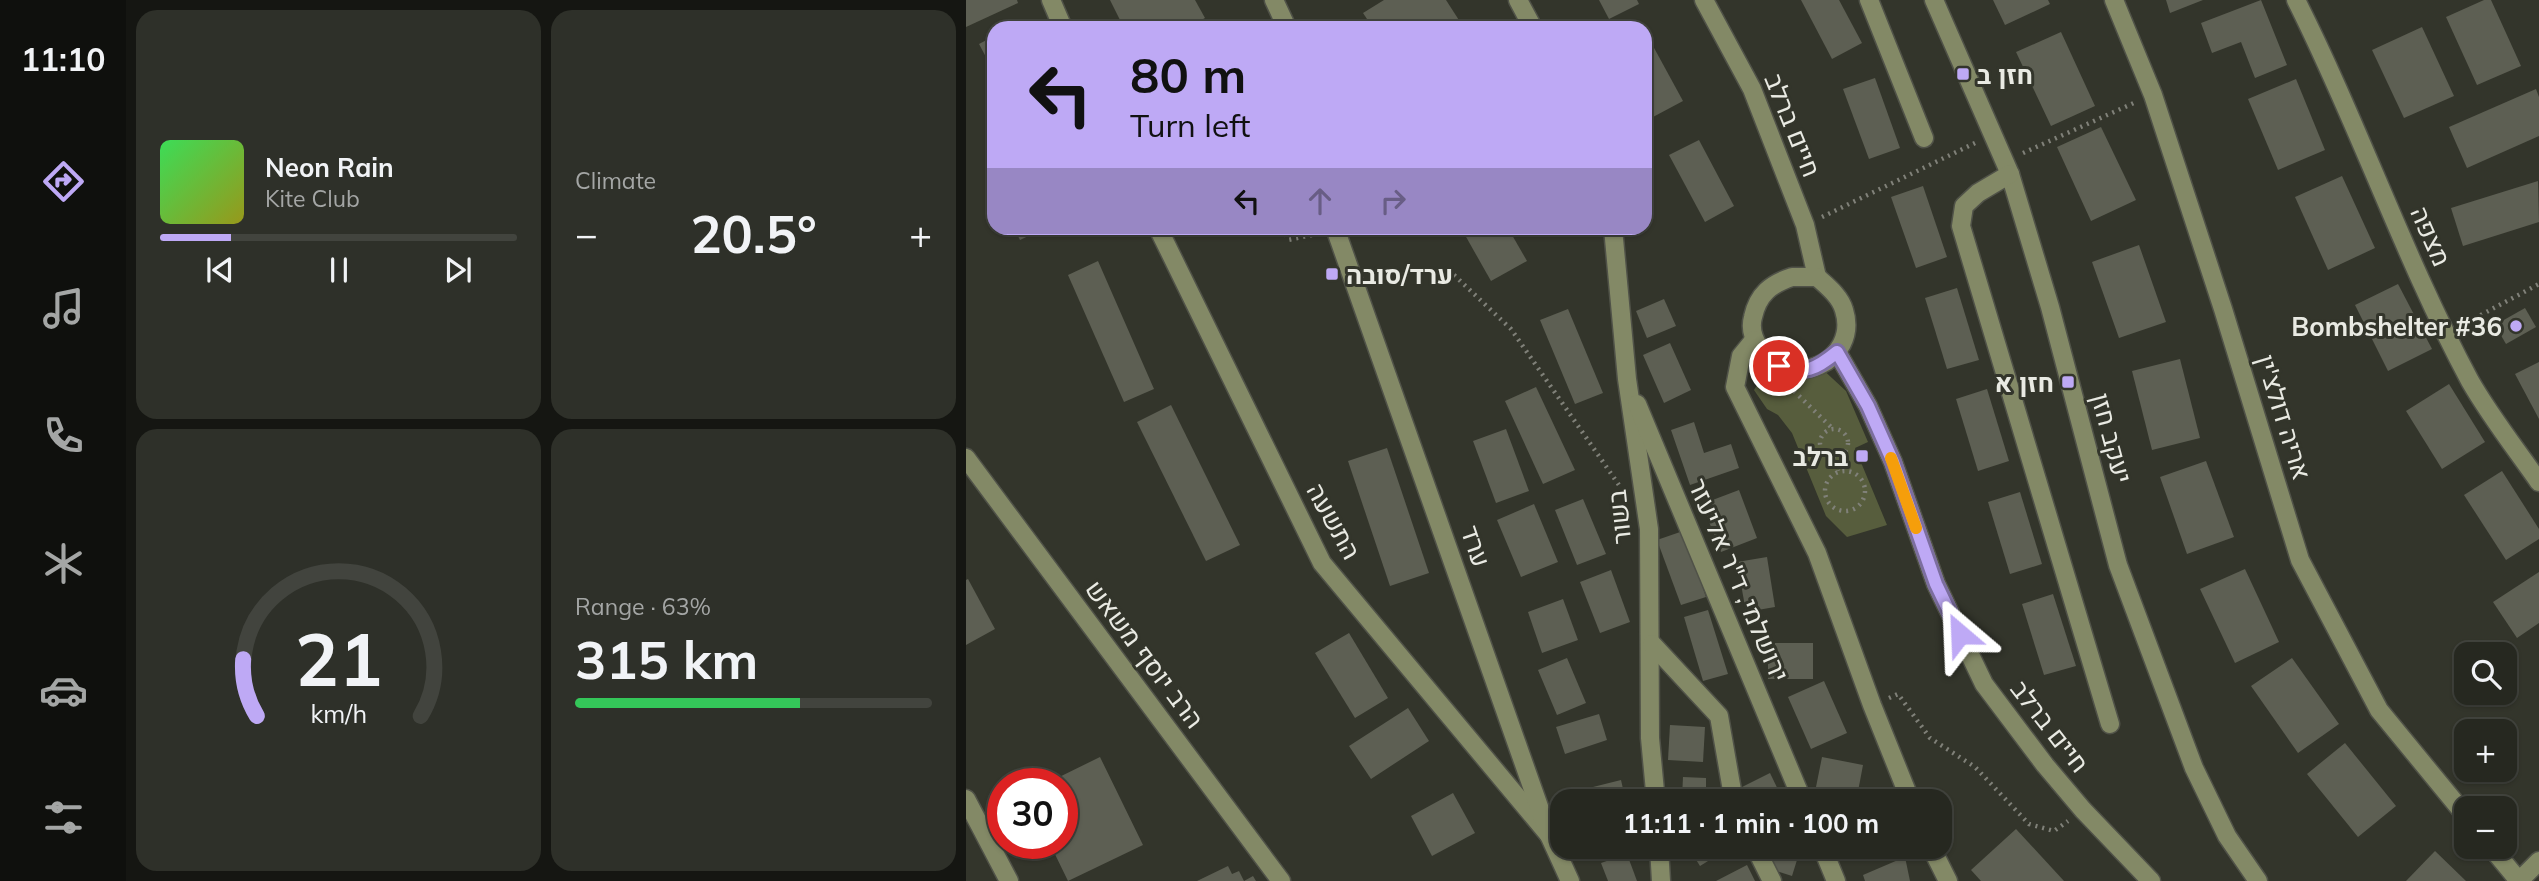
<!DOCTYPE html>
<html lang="en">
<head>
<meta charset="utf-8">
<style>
	body { margin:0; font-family:Mulish,Heebo,sans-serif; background:#2e3029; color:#f1f3f6; height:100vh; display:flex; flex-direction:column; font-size:26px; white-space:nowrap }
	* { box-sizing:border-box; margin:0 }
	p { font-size:23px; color:#a4a6a5 }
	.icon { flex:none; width:38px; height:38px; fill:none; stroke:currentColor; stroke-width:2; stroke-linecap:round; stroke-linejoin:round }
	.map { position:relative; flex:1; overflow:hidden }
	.drawer { display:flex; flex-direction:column; gap:10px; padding:10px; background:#151612; width:840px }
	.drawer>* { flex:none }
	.hud { position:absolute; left:21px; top:21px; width:665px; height:214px; border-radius:21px; box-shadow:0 2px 5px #0004,0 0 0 2px #42443e; background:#bea9f5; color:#111; overflow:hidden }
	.controls { position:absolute; left:1488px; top:642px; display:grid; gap:14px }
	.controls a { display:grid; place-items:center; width:63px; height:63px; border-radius:14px; background:#262820; box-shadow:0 2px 5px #0004,0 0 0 2px #42443e; font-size:35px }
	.speed { position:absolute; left:21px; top:768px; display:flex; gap:14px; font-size:35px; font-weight:700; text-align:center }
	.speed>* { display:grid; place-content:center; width:91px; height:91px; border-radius:50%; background:#262820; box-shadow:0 2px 5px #0004,0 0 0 2px #42443e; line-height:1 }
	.speed .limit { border:10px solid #d22; background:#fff; color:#111 }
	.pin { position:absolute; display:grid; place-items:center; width:60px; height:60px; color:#fff; margin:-30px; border:4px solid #fff; border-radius:50%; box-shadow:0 2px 7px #0007 }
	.me { position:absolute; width:77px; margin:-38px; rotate:334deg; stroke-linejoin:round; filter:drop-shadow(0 0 5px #0008) }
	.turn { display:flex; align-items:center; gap:24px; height:147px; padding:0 28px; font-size:32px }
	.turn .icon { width:91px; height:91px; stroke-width:2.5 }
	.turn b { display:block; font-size:49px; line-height:60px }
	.lanes { display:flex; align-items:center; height:66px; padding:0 28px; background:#0003; justify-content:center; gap:35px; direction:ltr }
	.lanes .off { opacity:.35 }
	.big { font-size:52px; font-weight:700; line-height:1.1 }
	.drawer .widget { flex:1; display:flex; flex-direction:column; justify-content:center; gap:10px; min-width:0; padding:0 24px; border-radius:21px; background:#2e3029 }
	.drawer .dial { align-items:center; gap:0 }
	.dial svg { height:182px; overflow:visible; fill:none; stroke:#42443e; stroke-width:7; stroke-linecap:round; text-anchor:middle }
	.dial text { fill:#f1f3f6; stroke:none }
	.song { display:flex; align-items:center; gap:21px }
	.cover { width:84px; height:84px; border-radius:10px; background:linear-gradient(135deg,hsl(130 70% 55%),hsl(60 70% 35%)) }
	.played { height:7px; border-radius:4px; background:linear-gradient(90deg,#bea9f5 20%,#42443e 20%) }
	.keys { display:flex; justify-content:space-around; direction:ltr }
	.heat { display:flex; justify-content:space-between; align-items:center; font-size:38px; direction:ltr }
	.charge { height:10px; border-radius:5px; background:linear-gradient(90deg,#34c759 63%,#42443e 0) }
	.drawer .tiles { flex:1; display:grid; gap:10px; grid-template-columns:repeat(2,1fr) }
	.trip { position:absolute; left:584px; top:789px; width:402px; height:70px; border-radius:21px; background:#262820; box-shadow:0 2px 5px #0004,0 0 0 2px #42443e; font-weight:700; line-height:70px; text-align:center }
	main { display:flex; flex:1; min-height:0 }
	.tabs { display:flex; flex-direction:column; width:126px; justify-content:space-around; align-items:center; background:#0f100d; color:#a4a6a5 }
	.tabs .icon { width:49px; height:49px }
	.tabs .active { color:#bea9f5 }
	.tabs b { font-size:32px; color:#f1f3f6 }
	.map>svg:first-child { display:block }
	.green { fill:#575d3d }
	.building { fill:#5d5f53 }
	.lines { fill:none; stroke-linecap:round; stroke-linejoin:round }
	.minor-casing { stroke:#505248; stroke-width:21 }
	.path { stroke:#808179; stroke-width:4.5; stroke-dasharray:2 5; stroke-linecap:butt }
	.minor { stroke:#838966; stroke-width:18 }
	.route-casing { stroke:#7c6e9f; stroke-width:18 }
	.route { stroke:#bea9f5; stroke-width:12 }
	.slow { stroke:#f59e0b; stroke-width:12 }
	.poi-dot { fill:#bea9f5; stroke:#33352b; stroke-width:2.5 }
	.labels { text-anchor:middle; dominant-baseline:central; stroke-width:6; stroke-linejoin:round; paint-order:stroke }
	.poi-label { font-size:26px; font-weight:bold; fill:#e9eae3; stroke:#33352b; text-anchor:end }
	.street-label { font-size:26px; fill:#e9eae3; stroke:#33352b }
</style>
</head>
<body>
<main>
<nav class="tabs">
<b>11:10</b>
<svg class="icon active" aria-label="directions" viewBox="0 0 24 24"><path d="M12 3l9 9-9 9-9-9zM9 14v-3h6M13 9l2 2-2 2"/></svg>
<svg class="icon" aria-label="music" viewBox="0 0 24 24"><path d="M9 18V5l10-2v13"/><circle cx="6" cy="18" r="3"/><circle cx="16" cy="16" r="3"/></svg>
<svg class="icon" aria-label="phone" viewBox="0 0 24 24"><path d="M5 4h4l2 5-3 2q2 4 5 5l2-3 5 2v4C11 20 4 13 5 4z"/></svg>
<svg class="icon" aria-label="climate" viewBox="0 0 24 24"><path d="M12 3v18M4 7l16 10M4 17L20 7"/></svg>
<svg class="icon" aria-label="car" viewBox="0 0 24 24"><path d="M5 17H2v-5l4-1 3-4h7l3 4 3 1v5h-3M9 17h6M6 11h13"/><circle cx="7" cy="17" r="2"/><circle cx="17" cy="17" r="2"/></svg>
<svg class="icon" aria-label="filters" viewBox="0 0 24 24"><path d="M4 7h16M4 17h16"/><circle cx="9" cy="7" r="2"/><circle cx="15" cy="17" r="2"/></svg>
</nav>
<section class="drawer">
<div class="tiles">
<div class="widget">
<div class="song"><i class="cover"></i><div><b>Neon Rain</b><p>Kite Club</p></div></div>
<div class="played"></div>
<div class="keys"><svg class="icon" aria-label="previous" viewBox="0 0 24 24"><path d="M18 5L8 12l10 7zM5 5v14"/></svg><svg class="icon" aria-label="pause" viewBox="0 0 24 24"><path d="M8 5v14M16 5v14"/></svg><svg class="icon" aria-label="next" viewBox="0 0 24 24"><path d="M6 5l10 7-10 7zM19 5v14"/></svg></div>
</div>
<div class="widget"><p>Climate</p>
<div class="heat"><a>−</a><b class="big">20.5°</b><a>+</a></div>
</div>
<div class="widget dial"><svg viewBox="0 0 100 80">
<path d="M14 69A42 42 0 1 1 86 69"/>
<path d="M14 69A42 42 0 0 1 8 44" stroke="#bea9f5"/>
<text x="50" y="56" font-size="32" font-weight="700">21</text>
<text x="50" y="72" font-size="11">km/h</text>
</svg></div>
<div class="widget"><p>Range · 63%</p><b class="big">315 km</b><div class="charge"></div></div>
</div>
</section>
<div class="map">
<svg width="1573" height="881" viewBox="0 0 1573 881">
	<rect width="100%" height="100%" fill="#33352b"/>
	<path class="green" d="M813,366H853L880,391L902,442L889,448L921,525L881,537L860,516L826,433L812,415L801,409L788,390L797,375Z"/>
	<g class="building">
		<path d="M0,0H51L52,3L0,27Z"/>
		<path d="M144,0H229L239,18L220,28H158Z"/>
		<path d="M418,0H480L498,28H407L397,13Z"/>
		<path d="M633,0H671L673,4L643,19Z"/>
		<path d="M835,0H873L896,43L866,59Z"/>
		<path d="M1027,0H1082L1084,4L1039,25Z"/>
		<path d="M1200,0H1237L1204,13Z"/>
		<path d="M1295,0L1321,65L1289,78L1275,42L1246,53L1235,23Z"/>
		<path d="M1518,0H1525L1555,66L1511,85L1480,17Z"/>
		<path d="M1456,27L1488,96L1438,118L1406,50Z"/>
		<path d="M1095,32L1129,106L1085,126L1050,52Z"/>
		<path d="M681,35L717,101L687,117L679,102V36Z"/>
		<path d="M28,36V72L13,44Z"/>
		<path d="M909,78L934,148L903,159L877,89Z"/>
		<path d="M1330,79L1359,150L1312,170L1282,99Z"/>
		<path d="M1570,89L1573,97V136L1501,168L1483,127Z"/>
		<path d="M1135,127L1170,200L1125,221L1091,147Z"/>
		<path d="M733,140L768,206L739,222L703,155Z"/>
		<path d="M1376,176L1409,248L1362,270L1329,197Z"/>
		<path d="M1572,181L1573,222L1497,246L1485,208Z"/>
		<path d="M957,186L981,257L950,268L925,197Z"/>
		<path d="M48,228H79L54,240Z"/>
		<path d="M495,228H542L561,261L525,281Z"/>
		<path d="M1173,245L1200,322L1153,338L1126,262Z"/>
		<path d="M132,261L188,389L158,402L102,275Z"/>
		<path d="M1432,284L1466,349L1422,371L1389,305Z"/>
		<path d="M991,288L1013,360L981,369L959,298Z"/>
		<path d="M698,299L710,326L681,338L670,311Z"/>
		<path d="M1559,308L1570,327L1540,344L1529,325Z"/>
		<path d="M602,309L637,393L609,404L574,320Z"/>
		<path d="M704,343L725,390L698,403L677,355Z"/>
		<path d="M1214,359L1234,438L1186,450L1166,371Z"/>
		<path d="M1573,362V419L1549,374Z"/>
		<path d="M1483,384L1519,442L1476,469L1440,411Z"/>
		<path d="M570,387L609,470L577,484L539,401Z"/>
		<path d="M1021,389L1043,461L1012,471L990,399Z"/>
		<path d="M205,405L274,545L240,561L171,422Z"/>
		<path d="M728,422L738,453L765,444L773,468L724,485L705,430Z"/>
		<path d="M540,429L563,491L530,503L507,441Z"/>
		<path d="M421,448L463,573L424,586L382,461Z"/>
		<path d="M1240,461L1268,537L1221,554L1194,477Z"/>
		<path d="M1536,471L1573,529V539L1540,560L1498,495Z"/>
		<path d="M773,490L791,538L755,552L736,504Z"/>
		<path d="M1054,492L1076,564L1044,574L1022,502Z"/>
		<path d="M617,499L640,554L611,565L589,510Z"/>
		<path d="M568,504L592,562L555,577L531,520Z"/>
		<path d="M717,531L740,597L715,605L691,540Z"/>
		<path d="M801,557L809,607L780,612L771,562Z"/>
		<path d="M1279,569L1313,642L1269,663L1234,589Z"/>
		<path d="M645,570L664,622L634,633L614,582Z"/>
		<path d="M1573,572V623L1551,638L1527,602Z"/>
		<path d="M2,579L29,629L0,645V580Z"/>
		<path d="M1087,594L1110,666L1078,675L1056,604Z"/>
		<path d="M597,599L612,640L576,653L562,612Z"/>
		<path d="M742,610L762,674L737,681L718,617Z"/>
		<path d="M383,633L422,698L389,718L349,653Z"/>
		<rect x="802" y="643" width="45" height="36"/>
		<path d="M601,658L620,703L591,715L572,670Z"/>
		<path d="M1326,658L1373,724L1332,753L1285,686Z"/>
		<path d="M858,681L881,733L845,749L822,697Z"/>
		<path d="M442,708L463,741L405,779L383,746Z"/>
		<path d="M633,714L641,740L599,754L590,727Z"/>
		<path d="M704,725L739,727L737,762L702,760Z"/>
		<path d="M1379,743L1430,806L1392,837L1341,774Z"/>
		<path d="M134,757L177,845L102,881L84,844H96V784H79Z"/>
		<path d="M856,757L897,765L890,802H847Z"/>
		<path d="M804,773L818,802H781L774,788Z"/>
		<path d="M717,777L740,778V798H716Z"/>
		<path d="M655,780L660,802H613L611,791Z"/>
		<path d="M487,793L509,833L466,856L445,816Z"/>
		<path d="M1050,829L1098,881H1015L1005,870Z"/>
		<path d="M722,847H752L755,853L734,866Z"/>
		<path d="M811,847H835L826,876L804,869Z"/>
		<path d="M1469,851L1500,881H1440Z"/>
		<path d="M661,854L671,881H642L635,863Z"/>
		<path d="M939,857L944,881H899L897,875Z"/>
		<path d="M781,865L789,881H750Z"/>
		<path d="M262,866L266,874L273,871L278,881L287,876L290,881H231Z"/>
	</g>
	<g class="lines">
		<defs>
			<g id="minor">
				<path d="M85,0L97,28"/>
				<path d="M308,0L321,28"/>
				<path d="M552,0L567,28"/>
				<path d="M738,0L786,89L839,225L851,277"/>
				<path d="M903,0L958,138"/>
				<path d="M968,0L1044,174L1084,307L1152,565L1228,768L1261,836L1292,881"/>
				<path d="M1148,0L1187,95L1257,309L1334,560L1413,710L1500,816"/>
				<path d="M1330,0C1393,125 1438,258 1504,381C1524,416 1550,449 1573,482"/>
				<path d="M1044,174L1012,193L998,206L995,226L1144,724"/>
				<path d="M192,228L356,563L583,835"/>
				<path d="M369,228L583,835L604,881"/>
				<path d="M647,228L661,379L683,529L684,738L690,802"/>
				<path d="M826,277H851C861,286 874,296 878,310C894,361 824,394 793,347C787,338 784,328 787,317C792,294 805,284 826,277Z"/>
				<path d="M788,340L775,356L769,387L851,553L906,705L945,802"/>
				<path d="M871,352L902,406L927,462L970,584L1018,684L1079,765L1117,810L1185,881"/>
				<path d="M671,404L837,802"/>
				<path d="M0,458L315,881"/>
				<path d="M686,644L753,716L768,802"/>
				<path d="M0,799L43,881"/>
				<path d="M693,847L695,881"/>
				<path d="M789,847L806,881"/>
				<path d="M856,847L870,881"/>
				<path d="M965,847L982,881"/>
				<path d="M1525,847L1553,881L1573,861"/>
			</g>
		</defs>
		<use href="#minor" class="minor-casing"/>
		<g class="path">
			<path d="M1057,153L1170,102"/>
			<path d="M856,217L1009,143"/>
			<path d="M318,228L322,240L351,234"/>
			<path d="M488,275L545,329L655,488"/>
			<path d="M1496,325L1573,284"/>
			<path d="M828,391L867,429"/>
			<circle cx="868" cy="443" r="14"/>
			<path d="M867,457L872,471"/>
			<circle cx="879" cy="491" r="20"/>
			<path d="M923,698L932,694L964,738L1009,767L1063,824L1088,831L1102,821"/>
		</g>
		<use href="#minor" class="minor"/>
	</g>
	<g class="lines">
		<defs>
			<path id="route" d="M813,366C840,374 849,370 871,352L902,406L927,462L970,584L994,634"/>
		</defs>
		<use href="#route" class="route-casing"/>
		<use href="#route" class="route"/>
		<path class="slow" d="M925,458L950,528"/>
	</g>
	<g class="poi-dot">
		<rect x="990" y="67" width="14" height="14" rx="3.5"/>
		<rect x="359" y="267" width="14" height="14" rx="3.5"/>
		<circle cx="1550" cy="326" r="7"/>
		<rect x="1095" y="375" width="14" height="14" rx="3.5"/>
		<rect x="889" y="449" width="14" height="14" rx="3.5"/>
	</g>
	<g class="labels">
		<g class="poi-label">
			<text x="1011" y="74" text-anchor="start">חזן ב</text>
			<text x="380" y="274" text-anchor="start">ערד/סובה</text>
			<text x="1536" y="326">Bombshelter #36</text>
			<text x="1088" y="382">חזן א</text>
			<text x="882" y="456">ברלב</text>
		</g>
		<g class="street-label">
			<text transform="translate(827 125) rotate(68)">חיים ברלב</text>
			<text transform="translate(1465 236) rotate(66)">מצפה</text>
			<text transform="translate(1318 417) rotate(73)">אריה דולצ'ין</text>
			<text transform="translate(1146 438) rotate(75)">יעקב חזן</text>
			<text transform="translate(653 517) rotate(-96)">בשור</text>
			<text transform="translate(368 521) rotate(61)">התשעה</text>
			<text transform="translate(510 546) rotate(71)">ערד</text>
			<text transform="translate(773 580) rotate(67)">ירושלמי, ד"ר אליעזר</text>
			<text transform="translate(179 654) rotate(53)">הרב יוסף משאש</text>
			<text transform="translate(1084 726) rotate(52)">חיים ברלב</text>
		</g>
	</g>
</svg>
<div class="controls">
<a><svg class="icon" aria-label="search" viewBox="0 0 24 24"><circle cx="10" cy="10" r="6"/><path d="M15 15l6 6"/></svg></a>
<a>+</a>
<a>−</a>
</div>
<div class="speed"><div class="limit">30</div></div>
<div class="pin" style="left:813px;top:366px;background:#d93025"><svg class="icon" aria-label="arrive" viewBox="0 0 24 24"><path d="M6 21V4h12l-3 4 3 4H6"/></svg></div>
<svg class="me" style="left:994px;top:634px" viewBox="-20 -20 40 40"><path d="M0-17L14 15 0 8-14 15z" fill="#bea9f5" stroke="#fff" stroke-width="4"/></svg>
<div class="trip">11:11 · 1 min · 100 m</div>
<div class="hud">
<div class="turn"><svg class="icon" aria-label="left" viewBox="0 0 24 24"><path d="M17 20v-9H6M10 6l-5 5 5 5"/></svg><div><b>80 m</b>Turn left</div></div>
<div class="lanes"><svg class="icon" aria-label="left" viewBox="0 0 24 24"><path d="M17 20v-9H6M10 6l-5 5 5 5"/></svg><svg class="icon off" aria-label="ahead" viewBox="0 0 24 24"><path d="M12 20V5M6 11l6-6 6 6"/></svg><svg class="icon off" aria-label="right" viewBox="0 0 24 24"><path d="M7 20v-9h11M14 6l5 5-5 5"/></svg></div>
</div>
</div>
</main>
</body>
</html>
